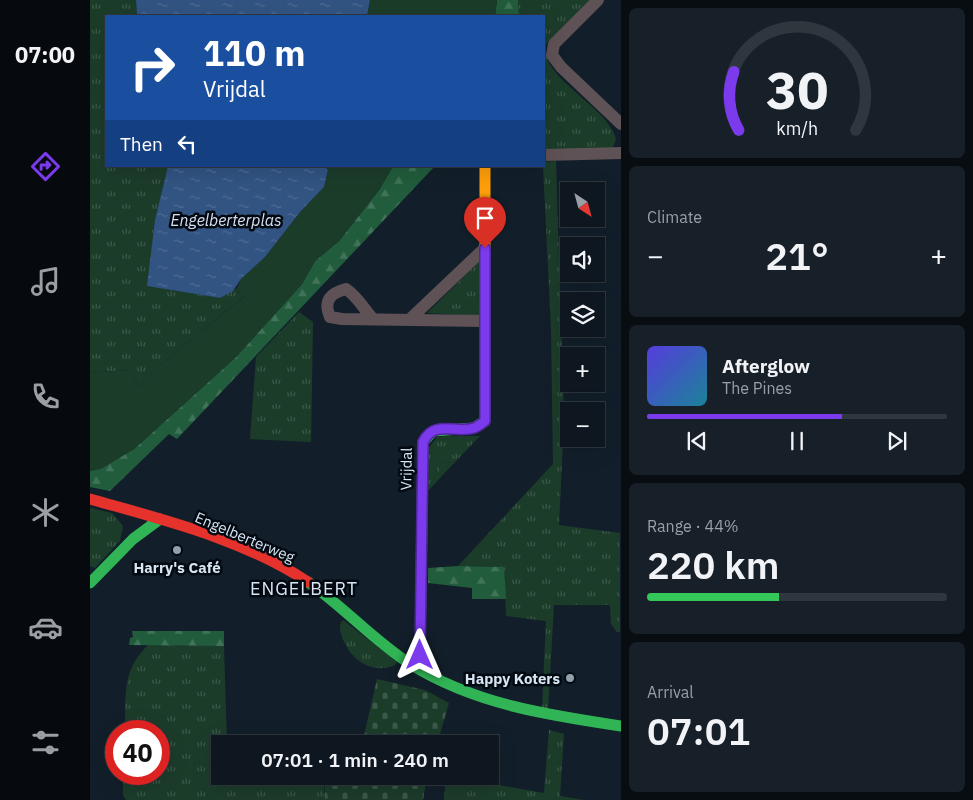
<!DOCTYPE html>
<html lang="en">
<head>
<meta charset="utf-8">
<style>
	body { margin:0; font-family:"IBM Plex Sans",sans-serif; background:#172029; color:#f1f3f6; height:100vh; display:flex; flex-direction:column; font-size:19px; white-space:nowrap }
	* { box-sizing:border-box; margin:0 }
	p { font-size:16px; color:#9b9fa5 }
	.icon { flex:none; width:28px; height:28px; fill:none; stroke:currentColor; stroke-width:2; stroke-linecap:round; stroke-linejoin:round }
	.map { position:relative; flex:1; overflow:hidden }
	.side { display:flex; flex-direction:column; gap:8px; padding:8px; background:#080d12; width:352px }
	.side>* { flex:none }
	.banner { position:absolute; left:15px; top:15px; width:440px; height:152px; border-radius:0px; box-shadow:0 5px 20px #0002,0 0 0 1px #2e363e; background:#1a4fa0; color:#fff; overflow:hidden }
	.needle { width:32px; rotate:144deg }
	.tools { position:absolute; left:470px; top:182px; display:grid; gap:10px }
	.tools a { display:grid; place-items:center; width:45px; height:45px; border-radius:0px; background:#0e1720; box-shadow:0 5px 20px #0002,0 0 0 1px #2e363e; font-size:25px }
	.speed { position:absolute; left:15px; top:720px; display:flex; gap:10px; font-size:25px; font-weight:700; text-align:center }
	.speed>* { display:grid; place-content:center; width:65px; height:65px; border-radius:50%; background:#0e1720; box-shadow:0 5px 20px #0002,0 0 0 1px #2e363e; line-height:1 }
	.speed .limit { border:8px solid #d22; background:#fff; color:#111 }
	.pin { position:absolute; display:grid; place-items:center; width:42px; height:42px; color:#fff; margin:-51px -21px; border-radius:50% 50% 50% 0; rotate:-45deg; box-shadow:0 0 5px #0007 }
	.pin .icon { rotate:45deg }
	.me { position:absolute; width:55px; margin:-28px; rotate:0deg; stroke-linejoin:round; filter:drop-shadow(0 0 4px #0008) }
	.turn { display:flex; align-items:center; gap:18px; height:105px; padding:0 15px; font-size:22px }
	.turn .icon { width:65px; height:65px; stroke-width:2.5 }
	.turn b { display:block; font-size:35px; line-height:42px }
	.then { display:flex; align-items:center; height:48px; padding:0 15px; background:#0003; gap:10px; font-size:19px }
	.big { font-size:38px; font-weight:600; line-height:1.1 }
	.side .widget { flex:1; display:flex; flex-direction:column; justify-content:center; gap:8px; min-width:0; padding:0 18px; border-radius:8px; background:#172029 }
	.side .dial { align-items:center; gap:0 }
	.dial svg { height:130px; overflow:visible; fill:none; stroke:#2e363e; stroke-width:7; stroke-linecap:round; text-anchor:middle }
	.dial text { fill:#f1f3f6; stroke:none }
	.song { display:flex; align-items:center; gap:15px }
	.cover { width:60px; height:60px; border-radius:8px; background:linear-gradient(135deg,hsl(250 70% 55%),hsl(190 70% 35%)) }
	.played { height:5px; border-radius:2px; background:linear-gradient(90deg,#7c3aed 65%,#2e363e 65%) }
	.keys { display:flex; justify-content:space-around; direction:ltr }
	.heat { display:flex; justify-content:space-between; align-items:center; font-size:28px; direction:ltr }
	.charge { height:8px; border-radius:4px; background:linear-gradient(90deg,#34c759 44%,#2e363e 0) }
	.trip { position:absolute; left:121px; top:735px; width:288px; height:50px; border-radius:0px; background:#0e1720; box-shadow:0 5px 20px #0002,0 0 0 1px #2e363e; font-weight:600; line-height:50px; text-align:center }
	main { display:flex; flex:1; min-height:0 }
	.tabs { display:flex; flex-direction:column; width:90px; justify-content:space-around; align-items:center; background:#06090d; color:#9b9fa5 }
	.tabs .icon { width:35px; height:35px }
	.tabs .selected { color:#7c3aed }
	.tabs b { font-size:22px; color:#f1f3f6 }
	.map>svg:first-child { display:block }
	.grass { fill:url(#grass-tufts) }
	.forest { fill:url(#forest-firs) }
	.cemetery { fill:url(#cemetery-stones) }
	.green { fill:#1c3c2a }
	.water { fill:url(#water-ripples) }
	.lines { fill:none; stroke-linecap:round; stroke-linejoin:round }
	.street { stroke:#5f5256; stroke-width:12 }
	.fast { stroke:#30b455; stroke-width:11 }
	.slow { stroke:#ff9f0a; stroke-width:11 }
	.jam { stroke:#e5322d; stroke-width:11 }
	.route-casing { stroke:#51269a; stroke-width:12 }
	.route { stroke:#7c3aed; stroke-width:9 }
	.poi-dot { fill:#92a0ad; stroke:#020911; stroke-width:2 }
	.labels { text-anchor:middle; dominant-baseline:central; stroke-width:5; stroke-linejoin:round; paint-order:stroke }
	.street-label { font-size:15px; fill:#d7e5f3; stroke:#020911 }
	.poi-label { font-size:15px; font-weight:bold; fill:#d7e5f3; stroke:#020911 }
	.water-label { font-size:16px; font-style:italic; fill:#d6e1f0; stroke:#020911 }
	.quarter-label { font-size:18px; letter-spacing:1px; fill:#d7e5f3; stroke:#020911 }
</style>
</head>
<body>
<main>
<nav class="tabs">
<b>07:00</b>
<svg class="icon selected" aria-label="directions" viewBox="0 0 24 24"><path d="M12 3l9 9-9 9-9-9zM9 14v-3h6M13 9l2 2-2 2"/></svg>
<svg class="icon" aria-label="music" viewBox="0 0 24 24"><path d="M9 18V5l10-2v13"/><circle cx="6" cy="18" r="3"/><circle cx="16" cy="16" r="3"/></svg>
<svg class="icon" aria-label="phone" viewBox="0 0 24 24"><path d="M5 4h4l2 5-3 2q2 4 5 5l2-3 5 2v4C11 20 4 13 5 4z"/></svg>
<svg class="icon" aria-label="climate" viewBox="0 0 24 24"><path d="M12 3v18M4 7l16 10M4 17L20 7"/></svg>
<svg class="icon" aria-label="car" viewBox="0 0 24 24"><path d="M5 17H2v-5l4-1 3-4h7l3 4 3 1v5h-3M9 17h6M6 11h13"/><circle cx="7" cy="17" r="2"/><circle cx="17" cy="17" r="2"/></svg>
<svg class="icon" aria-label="filters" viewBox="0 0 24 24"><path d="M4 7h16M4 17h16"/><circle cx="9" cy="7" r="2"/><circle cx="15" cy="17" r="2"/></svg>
</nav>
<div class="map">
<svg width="531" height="800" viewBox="0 0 531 800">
	<defs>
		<pattern id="grass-tufts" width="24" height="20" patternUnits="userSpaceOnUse" patternTransform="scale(1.25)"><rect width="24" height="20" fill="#1c3c2a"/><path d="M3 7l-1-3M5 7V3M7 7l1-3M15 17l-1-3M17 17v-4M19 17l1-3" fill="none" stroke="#3c5849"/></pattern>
		<pattern id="forest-firs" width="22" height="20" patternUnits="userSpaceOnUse" patternTransform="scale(1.25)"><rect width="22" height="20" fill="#215c3c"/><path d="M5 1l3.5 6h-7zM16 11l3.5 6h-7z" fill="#407359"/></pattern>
		<pattern id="cemetery-stones" width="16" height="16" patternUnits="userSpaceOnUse" patternTransform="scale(1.25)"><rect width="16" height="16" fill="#1c3c2a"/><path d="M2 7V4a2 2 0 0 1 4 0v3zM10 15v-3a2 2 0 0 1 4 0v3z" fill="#3c5849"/></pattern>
		<pattern id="water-ripples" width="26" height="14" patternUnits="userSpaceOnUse" patternTransform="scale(1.25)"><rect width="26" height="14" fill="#315482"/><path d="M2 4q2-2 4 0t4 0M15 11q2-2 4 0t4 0" fill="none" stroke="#4e6c94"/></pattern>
	</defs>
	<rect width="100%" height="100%" fill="#121f2a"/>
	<g class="grass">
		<path d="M0,0H46L47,16H16V166H78L65,220L58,286L130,298L147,288L149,293L157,294L70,365L49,387L39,370L0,373Z"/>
		<path d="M428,0H500L456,44C449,78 517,105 526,139L522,150L454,151V16H429Z"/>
		<path d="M466,161L474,419L469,525L530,533V632H527L521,624L520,605H464L458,710L452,709L456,621L416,616L414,567L368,566L463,464L461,330L453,166L454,162Z"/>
		<path d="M389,262V316L337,313Z"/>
		<path d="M209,312L223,322L221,442L160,439L166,357Z"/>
		<path d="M354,436H390L365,462L350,463V478L336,493L338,449L347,437Z"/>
		<path d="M0,508L22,513L33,526L30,541L5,568L0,566Z"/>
		<path d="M253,620L307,662L305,665C280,676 258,657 251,634C250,628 249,624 253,620Z"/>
		<path d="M58,645L134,646L137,744H130V776H138L139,786L234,785L235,800H36L33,795V774H69V731H35C36,697 31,671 58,645Z"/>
		<path d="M459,730L474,734L470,796L494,800H354L356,776L454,793Z"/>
	</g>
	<g class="forest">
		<path d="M407,0H428L429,16H405Z"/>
		<path d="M303,166H345L87,439L79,434L20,491L0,487V471L11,468L44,449L146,357L212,284L225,261L249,241L289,190Z"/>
		<path d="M368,566L414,567L416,599H382V588L338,583V568Z"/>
		<path d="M42,631H134V646L39,645L40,638L43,637Z"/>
	</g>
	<g class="cemetery">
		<path d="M287,679L335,690L359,703L347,744H272Z"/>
		<path d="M235,776H337L333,800H235Z"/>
	</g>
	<g class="green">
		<path d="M280,0H407L405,16H277Z"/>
		<path d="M235,166H303L289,190L249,241L225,261L212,284L146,357L44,449L11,469L0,471V373L39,370L49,387L70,365L156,295L149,293L147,288L151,279L175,257L210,212L234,187L238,170Z"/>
		<path d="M365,462L350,478V463Z"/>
	</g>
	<g class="water">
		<path d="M46,0H280L277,16H47Z"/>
		<path d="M78,166H235L238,170L234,187L210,212L175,257L151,279L143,291L130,298L57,286L65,220Z"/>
	</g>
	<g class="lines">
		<g class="street">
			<path d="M508,0L464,44L462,55L471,67L531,124"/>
			<path d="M454,155L531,153"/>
			<path d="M283,319C274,309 267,296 256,289C240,293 233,301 240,317L252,319L395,321"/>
			<path d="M319,320L395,248"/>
		</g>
		<g class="fast">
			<path d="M218,582C254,607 283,640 320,664C384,704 457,715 531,726"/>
			<path d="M0,583L43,539L70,519"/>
			<path d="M325,667L330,655L333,442L343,431L384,428L395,421V359"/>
		</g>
		<path class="slow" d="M395,166V359"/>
		<path class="jam" d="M0,499C74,520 153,539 218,582"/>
	</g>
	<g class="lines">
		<defs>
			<path id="route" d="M330,655L333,442C344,419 365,434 384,428C388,427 392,423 395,421V248"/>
		</defs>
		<use href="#route" class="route-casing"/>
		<use href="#route" class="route"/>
	</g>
	<g class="poi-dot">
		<circle cx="87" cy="550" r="5"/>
		<circle cx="480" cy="678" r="5"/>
	</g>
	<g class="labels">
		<g class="street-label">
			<text transform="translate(316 469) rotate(-89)">Vrijdal</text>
			<text transform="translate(155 537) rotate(23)">Engelberterweg</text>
		</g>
		<g class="poi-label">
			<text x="87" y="567">Harry's Café</text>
			<text x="470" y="678" text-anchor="end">Happy Koters</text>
		</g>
		<g class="water-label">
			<text x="136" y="220">Engelberterplas</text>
		</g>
		<g class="quarter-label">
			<text x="214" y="588">ENGELBERT</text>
		</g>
	</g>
</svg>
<div class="tools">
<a><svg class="needle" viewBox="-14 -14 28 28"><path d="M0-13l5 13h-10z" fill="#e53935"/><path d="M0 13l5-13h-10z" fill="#9b9fa5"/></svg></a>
<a><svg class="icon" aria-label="sound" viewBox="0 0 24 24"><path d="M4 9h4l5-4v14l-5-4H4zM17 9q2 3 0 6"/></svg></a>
<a><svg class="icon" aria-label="layers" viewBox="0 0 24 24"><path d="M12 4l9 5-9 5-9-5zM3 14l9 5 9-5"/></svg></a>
<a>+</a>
<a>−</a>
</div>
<div class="speed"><div class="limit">40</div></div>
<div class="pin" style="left:395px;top:248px;background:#d93025"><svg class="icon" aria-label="arrive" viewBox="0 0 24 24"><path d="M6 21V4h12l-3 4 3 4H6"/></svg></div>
<svg class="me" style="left:330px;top:655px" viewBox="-20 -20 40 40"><path d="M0-17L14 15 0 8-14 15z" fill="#7c3aed" stroke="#fff" stroke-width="4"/></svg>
<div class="trip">07:01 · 1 min · 240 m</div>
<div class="banner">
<div class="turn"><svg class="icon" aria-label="right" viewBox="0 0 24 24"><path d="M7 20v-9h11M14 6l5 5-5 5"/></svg><div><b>110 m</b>Vrijdal</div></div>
<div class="then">Then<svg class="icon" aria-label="left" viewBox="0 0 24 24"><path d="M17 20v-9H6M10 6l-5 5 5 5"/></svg></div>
</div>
</div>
<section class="side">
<div class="widget dial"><svg viewBox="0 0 100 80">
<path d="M14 69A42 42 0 1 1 86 69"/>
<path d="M14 69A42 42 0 0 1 11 33" stroke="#7c3aed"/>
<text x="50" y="56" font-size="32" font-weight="700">30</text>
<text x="50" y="72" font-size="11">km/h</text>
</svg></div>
<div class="widget"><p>Climate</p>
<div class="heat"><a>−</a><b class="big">21°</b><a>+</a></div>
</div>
<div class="widget">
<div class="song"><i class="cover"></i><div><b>Afterglow</b><p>The Pines</p></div></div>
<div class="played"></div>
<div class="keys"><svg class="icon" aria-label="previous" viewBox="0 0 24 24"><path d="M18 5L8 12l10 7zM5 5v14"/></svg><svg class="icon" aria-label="pause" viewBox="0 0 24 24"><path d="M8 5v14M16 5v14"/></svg><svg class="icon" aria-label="next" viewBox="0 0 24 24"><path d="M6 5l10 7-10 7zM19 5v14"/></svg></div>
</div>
<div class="widget"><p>Range · 44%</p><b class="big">220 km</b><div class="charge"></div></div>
<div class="widget"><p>Arrival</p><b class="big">07:01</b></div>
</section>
</main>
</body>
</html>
